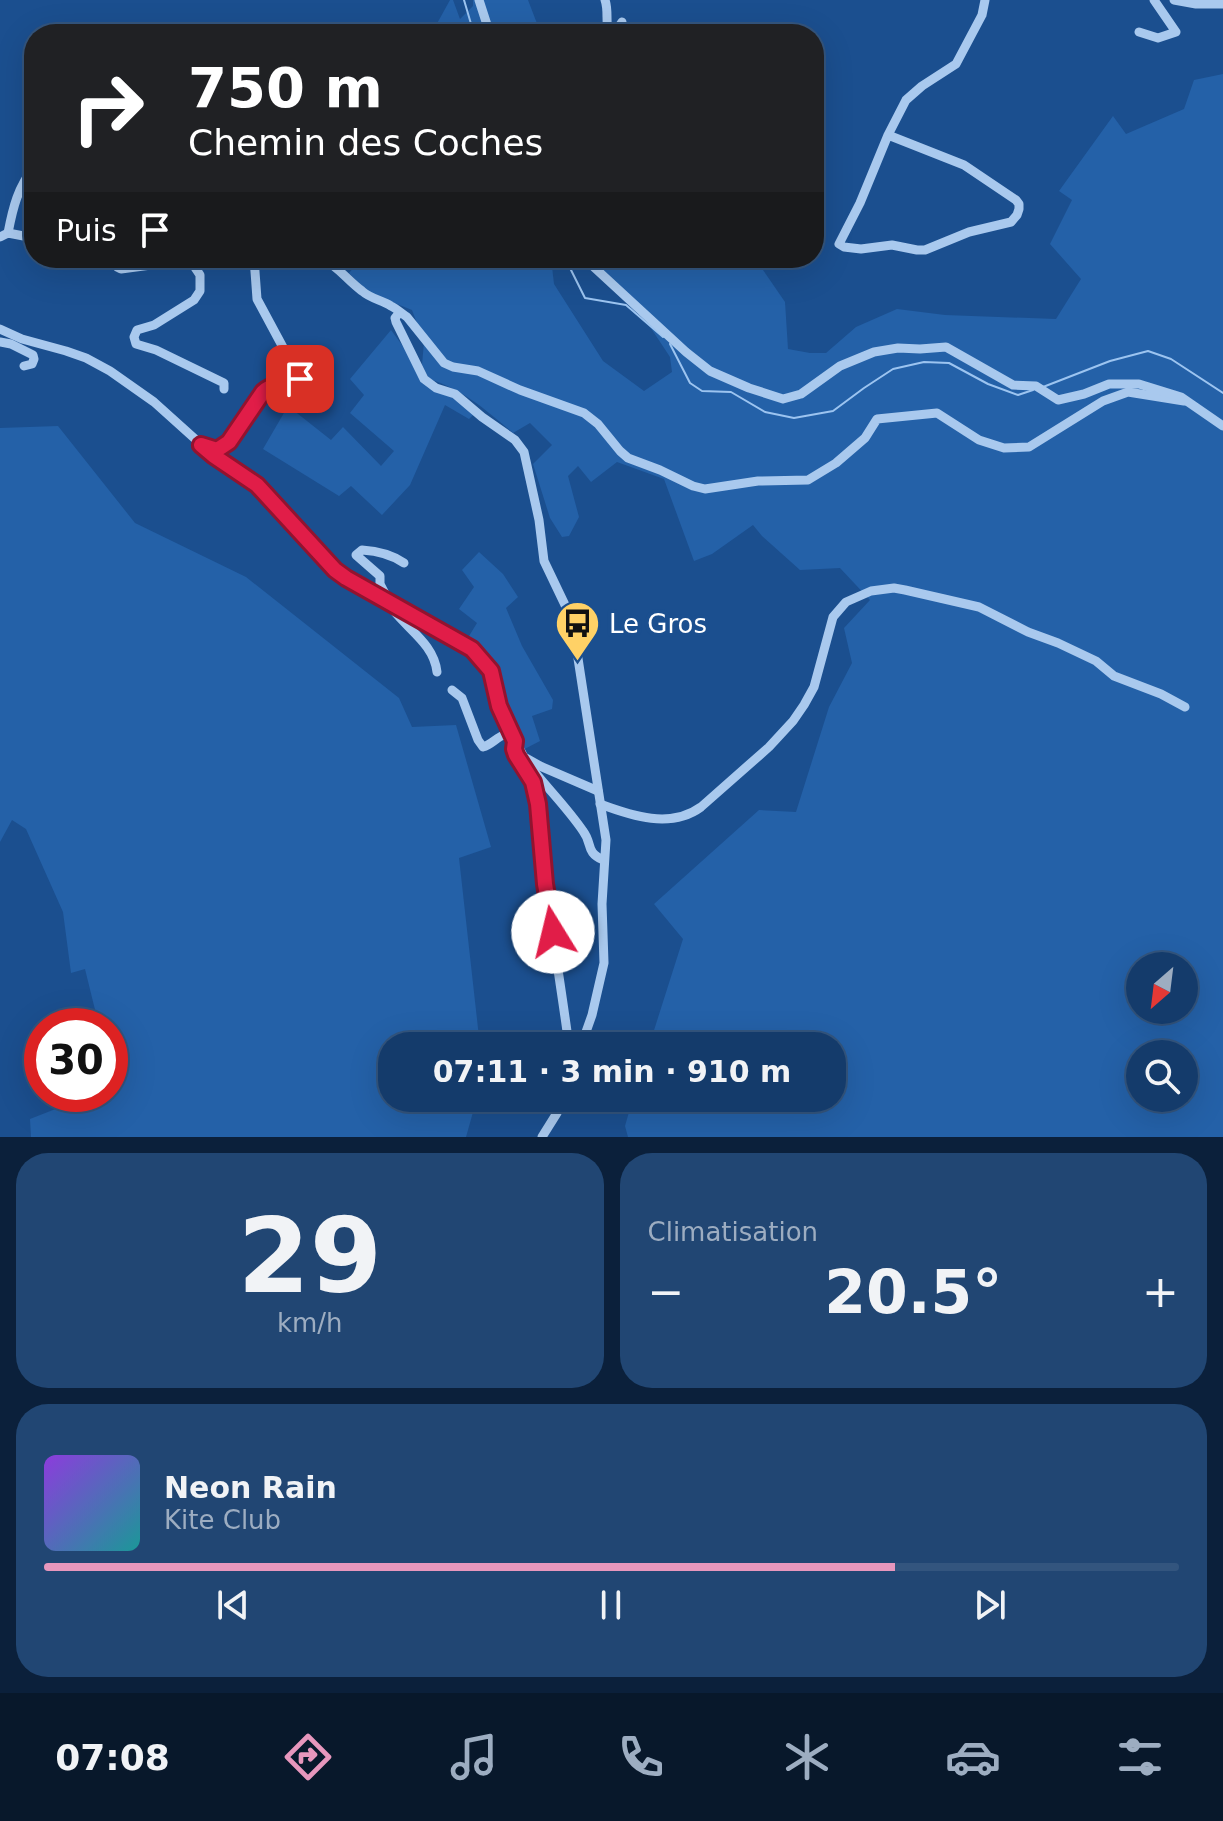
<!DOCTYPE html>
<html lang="fr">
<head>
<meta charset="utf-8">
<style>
	body { margin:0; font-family:"DejaVu Sans",sans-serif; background:#214673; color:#f1f3f6; height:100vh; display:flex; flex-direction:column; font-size:30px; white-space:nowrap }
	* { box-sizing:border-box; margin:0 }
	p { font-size:26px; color:#9dadc1 }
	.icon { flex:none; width:44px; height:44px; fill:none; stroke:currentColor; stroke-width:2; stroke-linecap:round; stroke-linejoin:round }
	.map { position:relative; height:1137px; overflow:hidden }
	.drawer { display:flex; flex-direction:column; gap:16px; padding:16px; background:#0b203b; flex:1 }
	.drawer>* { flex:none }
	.hud { position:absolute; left:24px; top:24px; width:800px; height:244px; border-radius:32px; box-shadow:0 8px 32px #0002,0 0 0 2px #33557e; background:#202124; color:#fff; overflow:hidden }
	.needle { width:52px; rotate:208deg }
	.fabs { position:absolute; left:1126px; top:952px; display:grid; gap:16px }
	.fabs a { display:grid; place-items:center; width:72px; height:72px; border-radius:50%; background:#143b6b; box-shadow:0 8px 32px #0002,0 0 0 2px #33557e; font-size:40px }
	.speed { position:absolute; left:24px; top:1008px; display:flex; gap:16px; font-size:40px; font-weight:700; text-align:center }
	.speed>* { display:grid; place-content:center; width:104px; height:104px; border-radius:50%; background:#143b6b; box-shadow:0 8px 32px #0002,0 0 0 2px #33557e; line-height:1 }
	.speed .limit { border:12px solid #d22; background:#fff; color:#111 }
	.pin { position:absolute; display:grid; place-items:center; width:68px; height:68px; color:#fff; margin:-34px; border-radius:16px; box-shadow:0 4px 12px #0006 }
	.me { position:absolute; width:88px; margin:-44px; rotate:351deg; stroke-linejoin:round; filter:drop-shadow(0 0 6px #0008) }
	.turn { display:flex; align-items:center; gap:28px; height:168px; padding:0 32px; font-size:36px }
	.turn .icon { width:104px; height:104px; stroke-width:2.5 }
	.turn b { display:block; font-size:56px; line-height:68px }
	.then { display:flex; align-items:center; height:76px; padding:0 32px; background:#0003; gap:16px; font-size:30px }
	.big { font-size:60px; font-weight:700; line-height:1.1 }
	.drawer .tile { flex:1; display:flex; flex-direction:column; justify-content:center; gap:12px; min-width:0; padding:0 28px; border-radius:32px; background:#214673 }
	.drawer .dial { align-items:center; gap:0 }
	.dial b { font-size:104px; line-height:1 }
	.song { display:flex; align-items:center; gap:24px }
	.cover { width:96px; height:96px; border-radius:12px; background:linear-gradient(135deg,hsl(270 70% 55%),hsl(180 70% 35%)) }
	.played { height:8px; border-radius:4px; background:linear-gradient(90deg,#e797bd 75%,#33557e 75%) }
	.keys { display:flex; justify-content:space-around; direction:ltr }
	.heat { display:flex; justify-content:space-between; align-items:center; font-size:44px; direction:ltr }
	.drawer .tiles { flex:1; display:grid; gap:16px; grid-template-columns:1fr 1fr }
	.tile:last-child { grid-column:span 2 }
	.trip { position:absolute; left:378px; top:1032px; width:468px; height:80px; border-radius:32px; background:#143b6b; box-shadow:0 8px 32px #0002,0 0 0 2px #33557e; font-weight:700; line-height:80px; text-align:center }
	.dock { display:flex; height:128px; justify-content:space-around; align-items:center; background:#08182b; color:#9dadc1 }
	.dock .icon { width:56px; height:56px }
	.dock .current { color:#e797bd }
	.dock b { font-size:36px; color:#f1f3f6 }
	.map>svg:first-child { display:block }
	.green { fill:#2461a8; fill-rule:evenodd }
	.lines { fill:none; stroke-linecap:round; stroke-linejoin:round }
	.stream { stroke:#9cc4f0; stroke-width:2 }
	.minor { stroke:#a9c9ee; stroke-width:9 }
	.route-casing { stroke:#92132f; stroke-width:20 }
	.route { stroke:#e11d48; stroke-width:14 }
	.labels { text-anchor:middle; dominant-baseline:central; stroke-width:8; stroke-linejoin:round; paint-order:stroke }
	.poi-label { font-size:26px; fill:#fff; stroke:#1b4f8f; text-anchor:start }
</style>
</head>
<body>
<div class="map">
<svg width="1223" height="1137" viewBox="0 0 1223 1137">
	<rect width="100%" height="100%" fill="#1b4f8f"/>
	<g class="green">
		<path d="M450,0H453L460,19L473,6V0H528L541,34H429L434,29Z"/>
		<path d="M1223,74V1137H628L625,1126L633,1098H832V1046H649L683,939L654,904L759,810L796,812L829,707L852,663L844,628L870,600L840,568L800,570L762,536L753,525L712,554L694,561L664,479L617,462L591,482L578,466L568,476L579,517L569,536L562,537L550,518L533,464L552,445L530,423L513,433C486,410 464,390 429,379L422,365L424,342L412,310L367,292L349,273L356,265L350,258H551L554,284L603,361L644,391L672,372L670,357L641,313L581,258H688L692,264L763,270L785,302L788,349L810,353H826L856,327L897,309L945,315L1056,319L1081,279L1050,244L1072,200L1059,191L1113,116L1126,134L1184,109L1194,80ZM1140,966H1184V1010H1140ZM1140,1054H1184V1098H1140Z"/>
		<path d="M391,330L405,349L422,383L454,397L474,414L469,419L445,405L410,485L382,515L351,486L339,496L263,449L288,406L331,440L343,427L381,466L394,451L350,413L364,395L350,379Z"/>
		<path d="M58,426L135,523L246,577L399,698L412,727L456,725L491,847L459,858L480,1046H392V1098H477L466,1137H31L30,1119L81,1099L83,1094H110V1026H99L85,969L71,973L63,912L26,829L12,820L0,842V428Z"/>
		<path d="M479,552L503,574L518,597L506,608L522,646L553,700L552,709L532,716L540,741L513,755L499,672L482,654L466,641L477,623L459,609L474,587L462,570Z"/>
	</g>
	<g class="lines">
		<g class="stream">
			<path d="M464,0L474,34"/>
			<path d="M565,258L585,298L626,305L663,337"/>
			<path d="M670,344L690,383L702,391L731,392L765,412L794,418L833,411L864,388L893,369L924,362L949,363L988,384L1018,395L1033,390"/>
			<path d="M1043,387L1110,361L1148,351L1171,359L1223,393"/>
		</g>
		<g class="minor">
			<path d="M479,0L490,34"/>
			<path d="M605,0C609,11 605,23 609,34"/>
			<path d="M1174,0L1196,4H1223"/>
			<path d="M1139,32L1158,38L1176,32L1154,0"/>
			<path d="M614,34L622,22"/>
			<path d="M888,135L964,165L1016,200L1019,204V209L1017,215L1011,222L969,232L925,250H917L892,245L861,249L844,247L839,244L860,203L888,135L906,100L922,86L956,64L982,15L985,0"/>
			<path d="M8,233C13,207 18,187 34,167"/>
			<path d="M0,237L8,233L34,238"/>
			<path d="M113,258L117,267L121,269L181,261L194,266L200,275V291L194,300L154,325L137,330L134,337L136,344L156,350L224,383V389"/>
			<path d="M321,258C338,266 347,280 362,291C371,299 382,300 391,306C397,309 401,313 407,317L444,363L453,367L478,371L520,390L584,413L598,424L620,451L628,458L660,470L693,486L705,489L758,481L808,480L836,463L865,438L877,419L937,413L979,440L1004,448L1029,447L1103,401L1128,392L1184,401"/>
			<path d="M584,258L686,352L710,371L749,388L783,399L801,394L840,366L874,352L898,348L920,349L946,347L1013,385L1036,386L1058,400L1084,394L1109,384H1139L1181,397L1223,426"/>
			<path d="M399,313L395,318L396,322L424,379L436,388L455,394L482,417L515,440L524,452L539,520L544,561L566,607L573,626L606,840L602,904L604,963L592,1015L581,1046"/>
			<path d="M0,329L22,339L66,351L86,358L110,371L154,402L214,456L257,485L335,570L346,578L472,649L485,662L491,671L499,706L506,723L524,757L540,766L598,791"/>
			<path d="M0,342L11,344L33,355L34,359L32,364L24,366"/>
			<path d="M204,447L217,450L229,442L263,392C276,382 280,387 295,387L299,384L300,379L257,299L254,258"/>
			<path d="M389,601L380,584V576L356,555L362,550C378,551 391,554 404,563"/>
			<path d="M395,604L394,611C410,631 434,645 437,672"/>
			<path d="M452,690L462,698L478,740L483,747C491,745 497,737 504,735L515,741"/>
			<path d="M517,757C547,798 539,839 546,887C553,940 562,993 569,1046"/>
			<path d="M526,761C544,785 566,806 583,831C593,844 585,852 603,860"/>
			<path d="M600,804C632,816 671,829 701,807L769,747L793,721L804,705L814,687L833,617L846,602L871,591L894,588L905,590L979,607L1028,632L1058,643L1096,661L1114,676L1161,694L1185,707"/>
			<path d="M542,1137L557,1113L563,1098"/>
		</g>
	</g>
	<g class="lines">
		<defs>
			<path id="route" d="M300,379L299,384L295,387C281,387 276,381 263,392L229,442L217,450L201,445L214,456L257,485L335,570L346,578L472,649L491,671L499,706L515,741L514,749L516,755L533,782L538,804L545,884L553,932"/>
		</defs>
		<use href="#route" class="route-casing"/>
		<use href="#route" class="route"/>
	</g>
	<defs>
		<symbol id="bus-pin" viewBox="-11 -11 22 30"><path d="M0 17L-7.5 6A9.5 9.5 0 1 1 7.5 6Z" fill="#ffd166" stroke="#1b4f8f"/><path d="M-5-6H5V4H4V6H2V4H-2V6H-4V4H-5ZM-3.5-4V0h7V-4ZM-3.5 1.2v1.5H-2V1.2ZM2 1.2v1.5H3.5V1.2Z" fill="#111"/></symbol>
	</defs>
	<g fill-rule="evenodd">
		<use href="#bus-pin" x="552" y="598" width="51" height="69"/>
	</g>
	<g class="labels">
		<g class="poi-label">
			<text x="609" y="624">Le Gros</text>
		</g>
	</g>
</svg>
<div class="fabs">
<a><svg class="needle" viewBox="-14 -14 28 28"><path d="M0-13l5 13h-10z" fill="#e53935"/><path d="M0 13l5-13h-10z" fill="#9dadc1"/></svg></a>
<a><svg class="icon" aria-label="search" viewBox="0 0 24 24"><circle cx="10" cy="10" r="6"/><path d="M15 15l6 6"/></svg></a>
</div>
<div class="speed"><div class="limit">30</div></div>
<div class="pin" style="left:300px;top:379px;background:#d93025"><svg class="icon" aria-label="arrive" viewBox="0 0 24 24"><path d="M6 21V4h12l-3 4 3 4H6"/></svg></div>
<svg class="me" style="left:553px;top:932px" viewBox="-20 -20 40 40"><circle r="19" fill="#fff"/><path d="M0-13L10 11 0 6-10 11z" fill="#e11d48"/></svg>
<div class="trip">07:11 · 3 min · 910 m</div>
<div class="hud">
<div class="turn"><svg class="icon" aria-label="right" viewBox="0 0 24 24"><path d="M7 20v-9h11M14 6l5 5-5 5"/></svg><div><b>750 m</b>Chemin des Coches</div></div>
<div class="then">Puis<svg class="icon" aria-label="arrive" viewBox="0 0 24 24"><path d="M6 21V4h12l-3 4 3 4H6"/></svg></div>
</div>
</div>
<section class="drawer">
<div class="tiles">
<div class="tile dial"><b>29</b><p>km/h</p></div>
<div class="tile"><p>Climatisation</p>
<div class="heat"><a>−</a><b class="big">20.5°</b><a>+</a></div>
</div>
<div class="tile">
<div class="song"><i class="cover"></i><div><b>Neon Rain</b><p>Kite Club</p></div></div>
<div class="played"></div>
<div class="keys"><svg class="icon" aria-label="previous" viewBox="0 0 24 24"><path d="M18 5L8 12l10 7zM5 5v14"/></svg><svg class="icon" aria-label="pause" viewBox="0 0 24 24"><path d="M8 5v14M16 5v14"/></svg><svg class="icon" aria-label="next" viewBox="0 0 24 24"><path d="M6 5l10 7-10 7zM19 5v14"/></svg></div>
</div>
</div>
</section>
<nav class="dock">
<b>07:08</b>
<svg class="icon current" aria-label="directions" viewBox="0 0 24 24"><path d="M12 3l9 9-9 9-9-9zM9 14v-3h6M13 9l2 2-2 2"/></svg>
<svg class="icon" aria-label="music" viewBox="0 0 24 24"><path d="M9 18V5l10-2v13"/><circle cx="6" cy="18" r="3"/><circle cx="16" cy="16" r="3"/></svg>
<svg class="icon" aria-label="phone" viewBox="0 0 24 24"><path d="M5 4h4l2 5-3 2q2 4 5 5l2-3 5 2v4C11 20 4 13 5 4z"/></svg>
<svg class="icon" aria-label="climate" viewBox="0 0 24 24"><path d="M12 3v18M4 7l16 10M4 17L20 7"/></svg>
<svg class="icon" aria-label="car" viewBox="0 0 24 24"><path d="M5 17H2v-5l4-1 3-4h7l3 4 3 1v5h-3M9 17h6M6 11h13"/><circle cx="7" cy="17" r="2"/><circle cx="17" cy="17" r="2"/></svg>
<svg class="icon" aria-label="filters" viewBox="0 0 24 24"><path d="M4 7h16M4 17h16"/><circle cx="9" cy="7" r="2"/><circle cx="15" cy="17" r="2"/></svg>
</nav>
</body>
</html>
